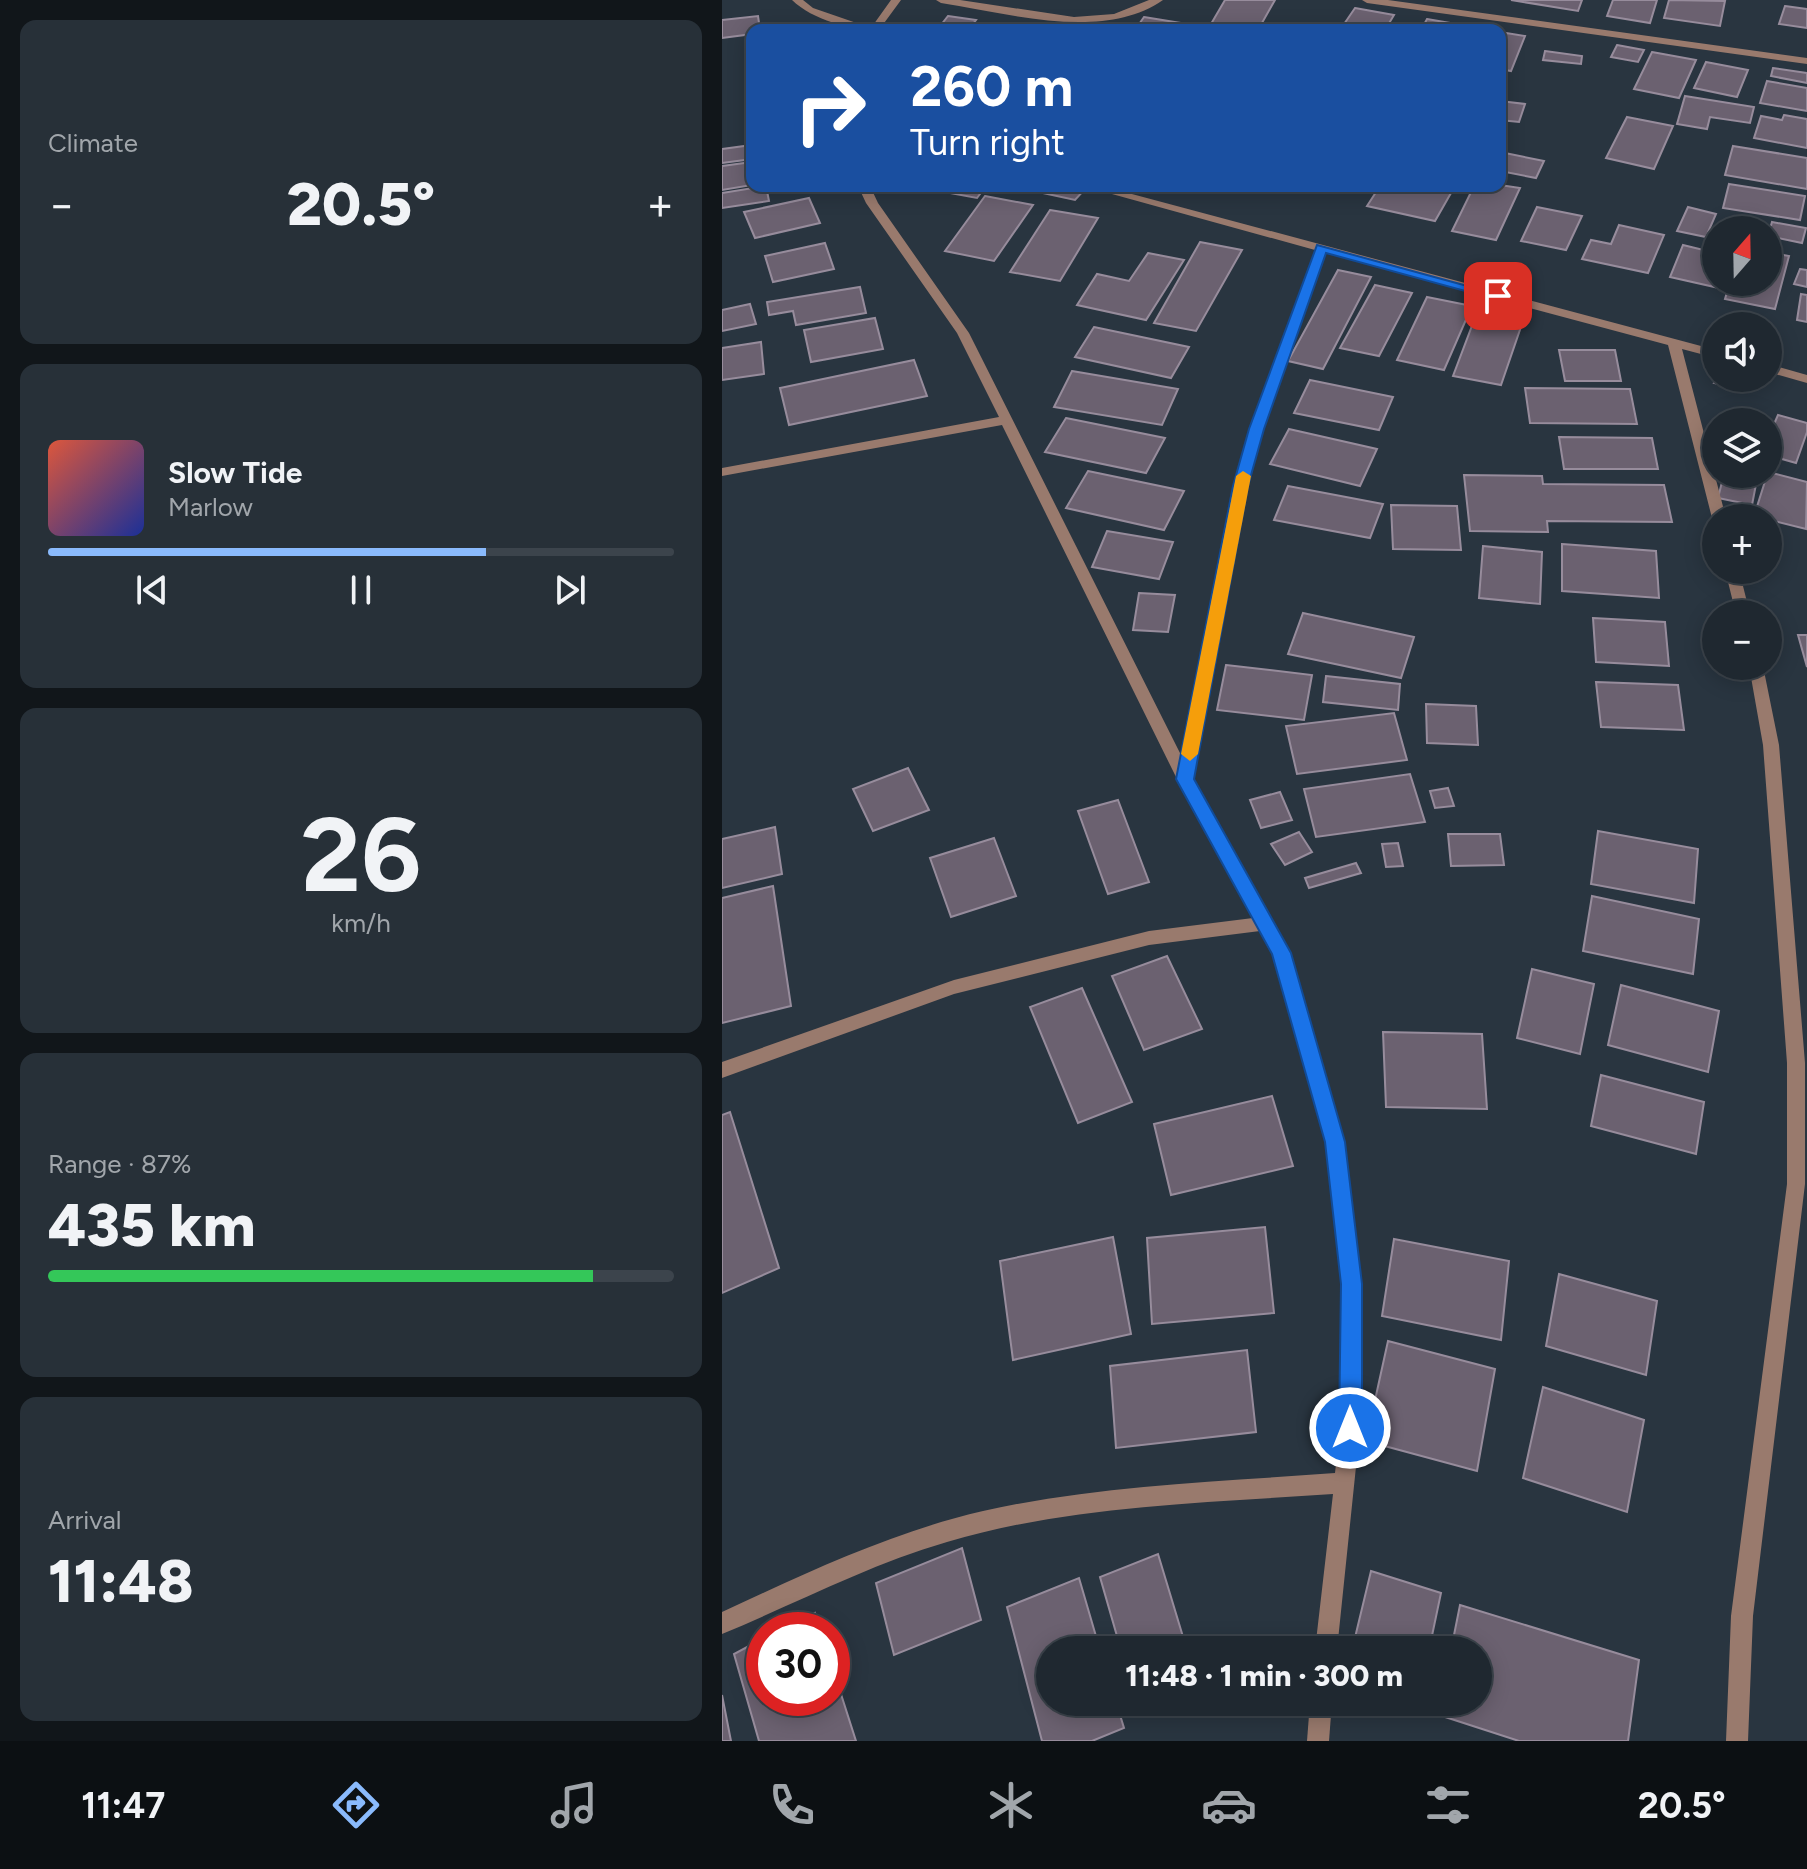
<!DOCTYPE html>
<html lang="en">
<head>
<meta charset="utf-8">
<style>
	body { margin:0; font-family:Figtree,sans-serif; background:#273038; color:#f1f3f6; height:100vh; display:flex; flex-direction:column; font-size:30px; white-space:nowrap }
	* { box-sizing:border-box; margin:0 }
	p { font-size:26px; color:#a1a6ab }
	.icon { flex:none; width:44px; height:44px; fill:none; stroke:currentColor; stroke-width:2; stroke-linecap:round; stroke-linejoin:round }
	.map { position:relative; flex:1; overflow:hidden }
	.side { display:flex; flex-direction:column; gap:20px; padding:20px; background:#11161a; width:722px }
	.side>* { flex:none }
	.guide { position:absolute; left:24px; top:24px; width:760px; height:168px; border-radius:16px; box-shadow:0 4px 20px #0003,0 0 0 2px #3c444c; background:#1a4fa0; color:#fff; overflow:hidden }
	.needle { width:52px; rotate:20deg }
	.fabs { position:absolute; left:980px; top:216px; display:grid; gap:16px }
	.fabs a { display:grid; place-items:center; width:80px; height:80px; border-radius:50%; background:#1f2830; box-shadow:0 4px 20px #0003,0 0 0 2px #3c444c; font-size:40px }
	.speed { position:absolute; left:24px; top:1612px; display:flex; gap:16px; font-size:40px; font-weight:700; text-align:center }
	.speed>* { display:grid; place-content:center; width:104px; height:104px; border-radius:50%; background:#1f2830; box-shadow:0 4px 20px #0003,0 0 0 2px #3c444c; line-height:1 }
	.speed .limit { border:12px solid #d22; background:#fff; color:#111 }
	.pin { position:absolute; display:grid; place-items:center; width:68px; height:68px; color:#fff; margin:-34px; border-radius:16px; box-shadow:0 4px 12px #0006 }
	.me { position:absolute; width:88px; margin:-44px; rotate:0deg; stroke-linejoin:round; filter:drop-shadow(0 0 6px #0008) }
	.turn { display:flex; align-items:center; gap:28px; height:168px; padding:0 32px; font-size:36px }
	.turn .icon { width:104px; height:104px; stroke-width:2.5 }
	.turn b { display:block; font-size:56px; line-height:68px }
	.big { font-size:60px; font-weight:800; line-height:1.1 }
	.side .tile { flex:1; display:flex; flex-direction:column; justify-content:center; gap:12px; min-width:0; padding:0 28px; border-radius:16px; background:#273038 }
	.side .dial { align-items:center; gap:0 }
	.dial b { font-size:104px; line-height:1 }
	.song { display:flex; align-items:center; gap:24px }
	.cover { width:96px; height:96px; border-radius:12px; background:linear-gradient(135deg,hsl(10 70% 55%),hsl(230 70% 35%)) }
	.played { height:8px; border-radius:4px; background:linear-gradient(90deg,#8abafc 70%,#3c444c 70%) }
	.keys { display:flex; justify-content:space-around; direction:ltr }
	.heat { display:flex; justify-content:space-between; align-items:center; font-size:44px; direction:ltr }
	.charge { height:12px; border-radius:6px; background:linear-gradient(90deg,#34c759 87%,#3c444c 0) }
	.trip { position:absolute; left:314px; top:1636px; width:456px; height:80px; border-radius:40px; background:#1f2830; box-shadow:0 4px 20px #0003,0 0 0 2px #3c444c; font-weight:800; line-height:80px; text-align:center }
	.tab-bar { display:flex; height:128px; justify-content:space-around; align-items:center; background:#0c1013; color:#a1a6ab }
	.tab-bar .icon { width:56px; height:56px }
	.tab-bar .selected { color:#8abafc }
	.tab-bar b { font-size:36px; color:#f1f3f6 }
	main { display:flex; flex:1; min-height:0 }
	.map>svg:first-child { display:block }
	.building { fill:#6b6170; stroke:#978c9c; stroke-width:2 }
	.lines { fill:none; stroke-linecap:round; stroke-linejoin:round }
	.minor { fill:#997a6d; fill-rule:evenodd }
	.route { fill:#1a73e8; stroke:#114b97; stroke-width:2 }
	.slow { fill:#f59e0b }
</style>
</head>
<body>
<main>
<section class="side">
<div class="tile"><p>Climate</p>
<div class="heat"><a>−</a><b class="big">20.5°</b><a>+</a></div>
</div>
<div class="tile">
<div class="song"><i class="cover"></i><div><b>Slow Tide</b><p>Marlow</p></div></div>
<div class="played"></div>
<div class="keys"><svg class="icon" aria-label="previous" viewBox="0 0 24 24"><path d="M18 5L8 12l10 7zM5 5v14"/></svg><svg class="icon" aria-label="pause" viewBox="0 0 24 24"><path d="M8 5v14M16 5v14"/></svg><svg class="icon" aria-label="next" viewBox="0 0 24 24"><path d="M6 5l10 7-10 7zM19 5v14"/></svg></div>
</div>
<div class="tile dial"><b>26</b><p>km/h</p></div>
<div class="tile"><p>Range · 87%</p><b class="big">435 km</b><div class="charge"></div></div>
<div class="tile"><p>Arrival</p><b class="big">11:48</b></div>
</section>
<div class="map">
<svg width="1085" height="1741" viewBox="0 0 1085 1741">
	<rect width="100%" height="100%" fill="#293540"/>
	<g class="building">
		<path d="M503,0H553L536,30H515L516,28L489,24Z"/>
		<path d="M789,0H860L856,11Z"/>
		<path d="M891,0H935L928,23L885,16Z"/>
		<path d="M947,0L1003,1L998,26L942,18Z"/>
		<path d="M1063,6L1085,9V28L1057,24Z"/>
		<path d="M633,8L672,15L663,30H618Z"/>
		<path d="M36,16L38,30H30V34L0,38V20Z"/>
		<path d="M226,16L254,20L246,30H215Z"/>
		<path d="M422,17L471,25L467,30H413Z"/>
		<path d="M705,19L740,25L738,30H699Z"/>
		<path d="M778,32L803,36L789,71L778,69Z"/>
		<path d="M895,45L922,50L916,62L889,57Z"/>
		<path d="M823,51L860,56L859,64L821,60Z"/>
		<path d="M930,52L974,60L957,98L912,89Z"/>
		<path d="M984,62L1026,70L1015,97L972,88Z"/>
		<path d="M1051,68L1085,73V83L1049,76Z"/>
		<path d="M1045,81L1085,88V111L1038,103Z"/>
		<path d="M963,96L1032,107L1028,123L988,117L985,129L955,124Z"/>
		<path d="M778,101L803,104L797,122L778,120Z"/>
		<path d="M1062,115L1085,119V148L1032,138L1039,116L1060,120Z"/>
		<path d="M905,117L951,126L932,169L884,158Z"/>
		<path d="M30,145V159L0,163V149Z"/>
		<path d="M1011,146L1085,158V189L1003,175Z"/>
		<path d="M778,152L822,161L814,178L778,171Z"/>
		<path d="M30,162V185L0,190V166Z"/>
		<path d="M1007,184L1083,196L1078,220L1001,208Z"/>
		<path d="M778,185L798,188L774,240L730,231L752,186Z"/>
		<path d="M44,186L47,201L0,208V193Z"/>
		<path d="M190,186H264L255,198Z"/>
		<path d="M316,186H357L364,188L353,200L312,191Z"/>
		<path d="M658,186H733L713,221L645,206Z"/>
		<path d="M263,196L311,205L272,261L223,251Z"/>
		<path d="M87,198L98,223L33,238L22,212Z"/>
		<path d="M815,207L860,216L844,250L799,241Z"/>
		<path d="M966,207L994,214L984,237L955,231Z"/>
		<path d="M328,210L376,218L338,281L288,272Z"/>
		<path d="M1050,222L1084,228L1080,243L1046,236Z"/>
		<path d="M897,225L942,235L926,273L860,259L869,240L889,244Z"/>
		<path d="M478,242L520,250L474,331L432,323Z"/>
		<path d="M103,243L112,269L51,282L43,256Z"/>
		<path d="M961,245L994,253V282H999L997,288L948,277Z"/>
		<path d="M1046,252L1067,256L1053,309L1003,299L1008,282H1046Z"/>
		<path d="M426,253L462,260L424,320L355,305L375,274L407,281Z"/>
		<path d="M1078,269L1085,270V287L1072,284Z"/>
		<path d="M616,270L649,277L601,369L566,361Z"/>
		<path d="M653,285L690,293L657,356L618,348Z"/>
		<path d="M138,287L144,313L74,325L71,311L47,315L45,302Z"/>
		<path d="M1079,294L1085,295V322L1075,320Z"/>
		<path d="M705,297L750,306L722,370L675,360Z"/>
		<path d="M28,304L34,324L0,331V310Z"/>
		<path d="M756,310L802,318L779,385L731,376Z"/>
		<path d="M153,318L161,349L89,362L82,330Z"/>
		<path d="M372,327L467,347L449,378L353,357Z"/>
		<path d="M39,342L42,374L0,380V348Z"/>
		<path d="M837,350H893L899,381H843Z"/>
		<path d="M192,360L205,396L67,425L58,388Z"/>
		<path d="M350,371L456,389L440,425L332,407Z"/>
		<path d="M995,378H1019L1014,389L992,383Z"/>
		<path d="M588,380L671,397L657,430L572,413Z"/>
		<path d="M803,388L908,389L915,424L808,423Z"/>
		<path d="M1056,415L1085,423V432L1074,463L1046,455V430L1049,431Z"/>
		<path d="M344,418L443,438L424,473L323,452Z"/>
		<path d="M567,429L655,449L638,486L548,464Z"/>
		<path d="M837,437L930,438L936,469H842Z"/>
		<path d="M366,471L462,491L442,530L344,508Z"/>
		<path d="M1046,472L1085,482L1084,529L1032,516Z"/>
		<path d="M1002,474H1036L1030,505L996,498Z"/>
		<path d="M742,475L820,476L821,484L942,485L950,522L825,521L826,532L748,531Z"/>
		<path d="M566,486L661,504L648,538L552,520Z"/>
		<path d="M669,505L735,506L739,550L671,549Z"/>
		<path d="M385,531L451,542L437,579L370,567Z"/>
		<path d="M840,544L934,551L937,598L840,591Z"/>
		<path d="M761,546L820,552L818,604L757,598Z"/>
		<path d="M417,593L453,595L446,632L411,630Z"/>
		<path d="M581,613L692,637L679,678L566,654Z"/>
		<path d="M871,618L943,622L947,666L874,662Z"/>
		<path d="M1076,635H1085V667Z"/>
		<path d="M504,665L590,675L582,720L495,710Z"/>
		<path d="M604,676L678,684L676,710L601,702Z"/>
		<path d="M874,682L956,685L962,730L879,727Z"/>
		<path d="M704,704L754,706L756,745L705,743Z"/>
		<path d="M672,713L685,760L575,774L564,726Z"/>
		<path d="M186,768L207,810L151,831L131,789Z"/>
		<path d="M688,774L703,822L594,837L582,789Z"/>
		<path d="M726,788L732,806L713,808L708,791Z"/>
		<path d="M558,792L570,820L539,828L528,800Z"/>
		<path d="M396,800L427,882L386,894L356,811Z"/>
		<path d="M53,827L60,874L0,888V839Z"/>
		<path d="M876,831L976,849L972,903L869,884Z"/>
		<path d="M577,832L590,852L563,865L549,844Z"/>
		<path d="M726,834H778L782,865L729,866Z"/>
		<path d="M272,838L294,896L229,917L208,858Z"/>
		<path d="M676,843L681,866L664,867L660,844Z"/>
		<path d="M634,863L639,873L587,888L583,878Z"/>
		<path d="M51,886L69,1006L0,1023V898Z"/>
		<path d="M870,896L977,919L971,974L861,951Z"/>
		<path d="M445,956L480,1029L422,1050L390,976Z"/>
		<path d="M810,969L872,984L858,1054L795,1038Z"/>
		<path d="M899,985L997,1011L986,1072L886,1045Z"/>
		<path d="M360,988L410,1102L356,1123L308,1007Z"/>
		<path d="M661,1032L760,1034L765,1109L664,1107Z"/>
		<path d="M879,1075L982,1102L974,1154L869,1126Z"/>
		<path d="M550,1096L571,1166L449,1195L432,1124Z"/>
		<path d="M8,1112L57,1268L0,1293V1115Z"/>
		<path d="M543,1227L552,1313L430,1324L425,1238Z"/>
		<path d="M391,1237L409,1334L291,1360L278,1261Z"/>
		<path d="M672,1239L787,1261L779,1340L660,1316Z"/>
		<path d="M837,1274L935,1301L924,1375L824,1346Z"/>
		<path d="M666,1341L773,1369L755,1471L644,1441Z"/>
		<path d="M525,1350L534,1432L394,1448L388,1366Z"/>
		<path d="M821,1387L922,1420L905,1512L801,1478Z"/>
		<path d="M240,1548L259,1620L172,1655L154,1583Z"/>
		<path d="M436,1554L465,1650H399L378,1577Z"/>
		<path d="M649,1571L719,1593L707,1650H630Z"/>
		<path d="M357,1578L378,1650H328V1702H394L402,1728L370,1741H320L285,1607Z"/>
		<path d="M738,1605L917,1660L906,1741H797L717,1715L719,1702H756V1650H729Z"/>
		<path d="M93,1613L99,1630H59Z"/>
		<path d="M42,1638V1698H110V1666L134,1741H37L12,1654Z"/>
		<path d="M0,1695L9,1741H0Z"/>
	</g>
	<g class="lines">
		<g class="minor">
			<path d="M70,0H81L91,8L149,28L169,0H179L157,30C128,30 91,20 70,0Z"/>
			<path d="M214,0H238L352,17L392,14L427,0H441C381,42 286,13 219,3Z"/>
			<path d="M640,0H666L1085,58V64L645,3Z"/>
			<path d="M136,186H148L156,203L247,333L460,757L512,486L528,429L593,250L361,186H380L994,350V358L960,349L1004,518H994V522L990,518L946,345L603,253L540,429L526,486L471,779L567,953L622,1142L639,1284L638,1428L615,1650H593L611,1494C482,1503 349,1505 225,1542C146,1565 75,1603 0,1634V1612C84,1573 170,1532 261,1511C377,1485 496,1482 613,1473L618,1428L621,1284L604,1142L551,954L538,931L427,945L232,994L0,1078V1062L232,980L427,931L531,918L455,779L280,425L0,476V468L277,417L235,333L144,203Z"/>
			<path d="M1046,364L1085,375V383L1046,372Z"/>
			<path d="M1003,570H1017L1028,614H1014Z"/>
			<path d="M1027,666H1041L1057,745L1083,1063V1184L1031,1616L1026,1741H1004L1009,1616L1065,1184V1063L1041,745Z"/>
			<path d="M588,1702H610L607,1741H585Z"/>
		</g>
	</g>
	<path class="route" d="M595,245L782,296L776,300L604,253L542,429L526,486L472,779L569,953L623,1142L640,1284V1428L636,1436L628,1439L620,1436L617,1428L619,1284L603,1142L550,954L454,779L511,486L527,429Z"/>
	<path class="slow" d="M521,471L529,476L476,754L468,761L459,754L514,476Z"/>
</svg>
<div class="fabs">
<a><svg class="needle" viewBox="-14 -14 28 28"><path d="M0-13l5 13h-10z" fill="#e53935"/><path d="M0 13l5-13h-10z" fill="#a1a6ab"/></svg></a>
<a><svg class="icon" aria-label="sound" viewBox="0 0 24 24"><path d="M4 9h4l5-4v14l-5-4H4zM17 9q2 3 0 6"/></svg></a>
<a><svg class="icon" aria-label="layers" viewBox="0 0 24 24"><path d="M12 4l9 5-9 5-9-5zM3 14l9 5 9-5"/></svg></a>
<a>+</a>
<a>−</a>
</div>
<div class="speed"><div class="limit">30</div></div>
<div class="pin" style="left:776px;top:296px;background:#d93025"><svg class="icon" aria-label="arrive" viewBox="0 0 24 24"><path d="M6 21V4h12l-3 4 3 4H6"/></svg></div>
<svg class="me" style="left:628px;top:1428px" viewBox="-20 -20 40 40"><circle r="17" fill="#1a73e8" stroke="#fff" stroke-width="3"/><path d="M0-11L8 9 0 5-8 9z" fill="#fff"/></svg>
<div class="trip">11:48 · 1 min · 300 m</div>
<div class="guide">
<div class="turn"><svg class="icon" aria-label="right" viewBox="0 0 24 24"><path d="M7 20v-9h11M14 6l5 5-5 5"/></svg><div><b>260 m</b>Turn right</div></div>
</div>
</div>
</main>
<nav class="tab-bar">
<b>11:47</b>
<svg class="icon selected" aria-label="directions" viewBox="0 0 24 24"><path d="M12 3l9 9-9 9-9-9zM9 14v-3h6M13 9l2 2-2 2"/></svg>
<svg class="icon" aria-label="music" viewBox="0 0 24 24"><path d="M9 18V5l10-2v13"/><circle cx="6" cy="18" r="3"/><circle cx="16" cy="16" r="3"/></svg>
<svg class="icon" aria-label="phone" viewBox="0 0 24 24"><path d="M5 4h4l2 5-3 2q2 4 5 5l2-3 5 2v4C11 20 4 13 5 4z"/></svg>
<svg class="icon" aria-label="climate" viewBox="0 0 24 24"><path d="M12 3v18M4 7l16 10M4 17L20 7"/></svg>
<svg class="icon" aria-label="car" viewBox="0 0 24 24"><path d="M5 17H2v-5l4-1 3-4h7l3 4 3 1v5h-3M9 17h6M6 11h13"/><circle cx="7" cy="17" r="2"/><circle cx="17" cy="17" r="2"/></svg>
<svg class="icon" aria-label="filters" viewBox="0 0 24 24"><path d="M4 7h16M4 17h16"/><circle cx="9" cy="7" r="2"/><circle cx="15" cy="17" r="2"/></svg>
<b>20.5°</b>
</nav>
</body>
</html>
